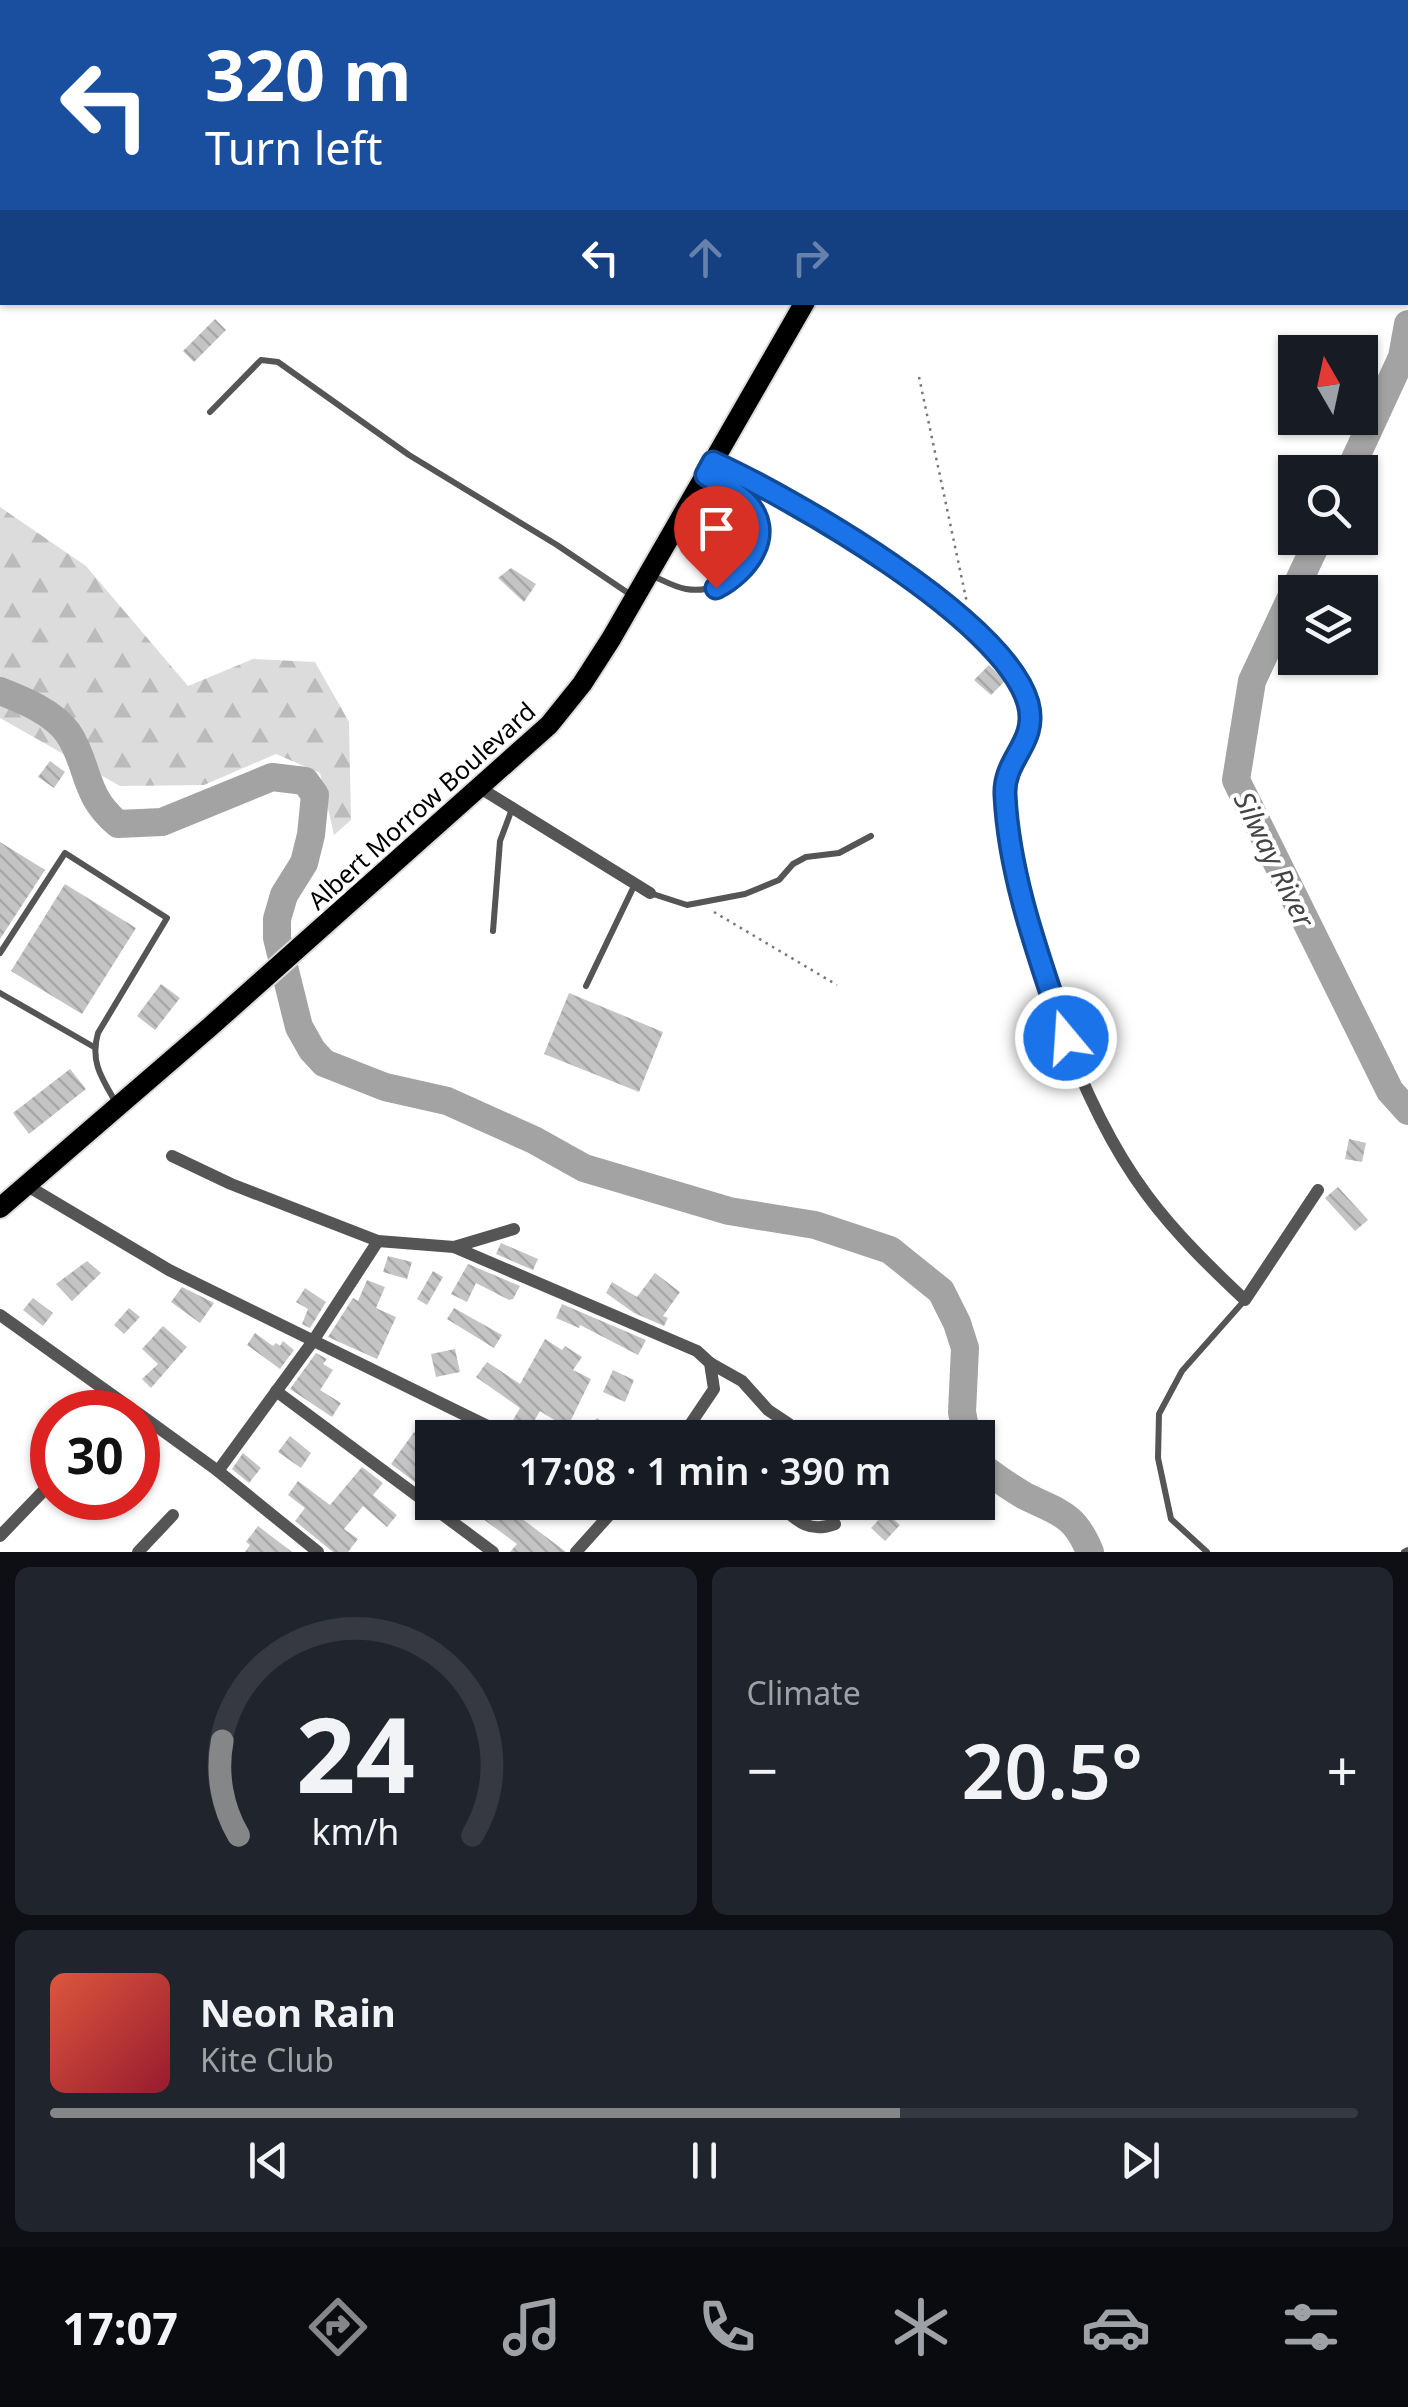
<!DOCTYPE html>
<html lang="en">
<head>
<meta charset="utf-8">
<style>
	body { margin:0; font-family:"Noto Sans",sans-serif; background:#20242c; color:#f1f3f6; height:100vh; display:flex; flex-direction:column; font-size:38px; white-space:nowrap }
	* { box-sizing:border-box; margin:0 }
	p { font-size:32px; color:#9ea1a6 }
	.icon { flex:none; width:55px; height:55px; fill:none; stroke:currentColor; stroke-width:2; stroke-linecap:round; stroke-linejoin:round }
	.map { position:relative; height:1552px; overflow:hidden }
	.side { display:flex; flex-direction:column; gap:15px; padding:15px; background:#0d0f14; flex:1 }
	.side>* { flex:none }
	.guide { position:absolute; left:0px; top:0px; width:1410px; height:305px; box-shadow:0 2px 8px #0004; background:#1a4fa0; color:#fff; overflow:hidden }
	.needle { width:65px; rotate:351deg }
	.buttons { position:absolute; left:1278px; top:335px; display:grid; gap:20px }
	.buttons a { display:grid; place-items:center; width:100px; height:100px; border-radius:0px; background:#171b24; box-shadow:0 2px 8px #0004; font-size:50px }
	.speed { position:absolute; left:30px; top:1390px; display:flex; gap:20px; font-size:50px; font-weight:700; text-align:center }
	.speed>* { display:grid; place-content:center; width:130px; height:130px; border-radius:50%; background:#171b24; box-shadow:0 2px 8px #0004; line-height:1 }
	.speed .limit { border:15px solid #d22; background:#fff; color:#111 }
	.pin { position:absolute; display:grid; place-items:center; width:85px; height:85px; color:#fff; margin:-102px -42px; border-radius:50% 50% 50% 0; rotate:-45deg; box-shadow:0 0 10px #0007 }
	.pin .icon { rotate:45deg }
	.me { position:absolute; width:110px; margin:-55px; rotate:342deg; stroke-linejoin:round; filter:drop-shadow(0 0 8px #0008) }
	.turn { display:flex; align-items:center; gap:35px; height:210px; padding:0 40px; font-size:45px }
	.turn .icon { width:130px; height:130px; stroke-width:2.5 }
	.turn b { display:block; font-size:70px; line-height:85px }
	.lanes { display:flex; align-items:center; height:95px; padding:0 40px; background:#0003; justify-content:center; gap:50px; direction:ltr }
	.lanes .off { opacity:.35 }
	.big { font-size:75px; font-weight:600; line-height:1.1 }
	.side .widget { flex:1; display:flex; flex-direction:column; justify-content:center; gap:15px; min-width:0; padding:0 35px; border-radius:15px; background:#20242c }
	.side .dial { align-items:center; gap:0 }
	.dial svg { height:260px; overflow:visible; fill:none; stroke:#363941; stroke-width:7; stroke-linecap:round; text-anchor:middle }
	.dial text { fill:#f1f3f6; stroke:none }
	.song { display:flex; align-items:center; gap:30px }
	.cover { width:120px; height:120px; border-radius:15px; background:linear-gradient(135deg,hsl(10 70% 55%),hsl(350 70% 35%)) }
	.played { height:10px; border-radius:5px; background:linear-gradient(90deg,#858687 65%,#363941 65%) }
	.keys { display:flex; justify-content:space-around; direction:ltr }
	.heat { display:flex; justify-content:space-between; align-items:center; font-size:55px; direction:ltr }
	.side .tiles { flex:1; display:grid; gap:15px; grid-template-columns:1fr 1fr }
	.widget:last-child { grid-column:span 2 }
	.trip { position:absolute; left:415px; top:1420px; width:580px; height:100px; border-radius:0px; background:#171b24; box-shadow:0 2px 8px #0004; font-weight:600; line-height:100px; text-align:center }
	.menu { display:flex; height:160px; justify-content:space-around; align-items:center; background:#090b0e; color:#9ea1a6 }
	.menu .icon { width:70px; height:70px }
	.menu .active { color:#858687 }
	.menu b { font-size:45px; color:#f1f3f6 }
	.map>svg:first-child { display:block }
	.forest { fill:url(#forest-firs) }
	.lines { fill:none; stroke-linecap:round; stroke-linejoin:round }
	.river { stroke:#a3a3a3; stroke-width:28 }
	.building { fill:url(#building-back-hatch) }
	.trunk-casing { stroke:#dbdbdb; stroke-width:24 }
	.path { stroke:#777; stroke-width:2.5; stroke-dasharray:2.5 5; stroke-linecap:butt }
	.service { stroke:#555; stroke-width:6 }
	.minor { stroke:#555; stroke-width:12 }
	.trunk { stroke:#000; stroke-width:20 }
	.route-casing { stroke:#114b97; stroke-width:25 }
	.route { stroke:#1a73e8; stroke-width:18 }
	.labels { text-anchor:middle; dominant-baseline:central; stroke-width:8; stroke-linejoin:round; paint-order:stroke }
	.street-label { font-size:25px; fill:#000; stroke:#fff }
	.water-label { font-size:28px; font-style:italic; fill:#444; stroke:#fff }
</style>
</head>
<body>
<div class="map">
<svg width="1408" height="1552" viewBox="0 0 1408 1552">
	<defs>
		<pattern id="forest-firs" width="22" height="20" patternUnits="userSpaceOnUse" patternTransform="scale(2.5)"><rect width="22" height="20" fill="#dcdcdc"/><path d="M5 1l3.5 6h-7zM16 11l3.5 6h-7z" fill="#bbb"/></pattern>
		<pattern id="building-back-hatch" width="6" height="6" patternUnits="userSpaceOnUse" patternTransform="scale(2.5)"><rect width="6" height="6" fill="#c4c4c4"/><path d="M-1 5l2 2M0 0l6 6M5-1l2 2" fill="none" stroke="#a7a7a7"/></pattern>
	</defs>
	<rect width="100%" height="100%" fill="#fff"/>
	<path class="forest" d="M0,507L86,566L188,686L253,659L315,662L349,722L351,820L334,835L320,773L276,754L204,785L120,786L0,718Z"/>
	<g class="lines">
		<g class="river">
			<path d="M1349,472L1402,357L1408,324"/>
			<path d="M1319,538L1252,681L1236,780L1390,1091L1408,1111"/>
			<path d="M0,691C23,700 53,712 68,733C90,766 82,794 118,824L162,822L272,777L305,781L315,795L311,835L304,863L284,895L277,919V938L299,1027L312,1050L324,1063L385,1087L447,1101L534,1140L584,1168L729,1211L815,1225L890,1250L941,1291L957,1323L965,1348L962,1412L967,1438"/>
			<path d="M978,1464C993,1475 1009,1487 1025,1496C1059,1513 1074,1513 1090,1552"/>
		</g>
	</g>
	<g class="building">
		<path d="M215,319L226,330L194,362L183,351Z"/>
		<path d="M511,568L536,584L524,602L498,578Z"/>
		<path d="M989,665L1005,681L991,695L974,680Z"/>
		<path d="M50,761L65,772L54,788L38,777Z"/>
		<path d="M0,842L45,870L0,939Z"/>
		<path d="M65,884L136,928L82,1014L11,971Z"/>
		<path d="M161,984L180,998L155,1030L137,1016Z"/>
		<path d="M569,993L663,1032L639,1092L544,1054Z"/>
		<path d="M70,1069L86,1089L29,1134L13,1113Z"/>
		<path d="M1349,1139L1366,1143L1362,1162L1345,1159Z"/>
		<path d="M1338,1187L1368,1220L1355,1231L1325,1198Z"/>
		<path d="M501,1243L538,1259L533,1270L496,1254Z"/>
		<path d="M388,1256L412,1262L407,1279L383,1272Z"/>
		<path d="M87,1261L101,1273L72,1301L56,1284Z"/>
		<path d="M468,1264L520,1286L513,1299L509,1300L476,1283L467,1302L451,1294Z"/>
		<path d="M433,1271L443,1277L427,1305L417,1299Z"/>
		<path d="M655,1273L680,1292L663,1316L668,1318L664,1326L634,1313L606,1293L612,1282L637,1297Z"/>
		<path d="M367,1280L385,1287L376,1308L396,1317L377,1359L328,1337L353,1298L358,1301Z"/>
		<path d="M182,1287L214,1303L200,1323L171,1302Z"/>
		<path d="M305,1288L326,1302L310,1328L302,1324L308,1309L296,1302Z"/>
		<path d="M33,1298L53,1313L43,1326L23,1310Z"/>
		<path d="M562,1304L646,1340L638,1355L580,1325L579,1328L556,1318Z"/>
		<path d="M129,1308L140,1317L124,1334L114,1325Z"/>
		<path d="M454,1308L502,1335L494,1348L447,1319Z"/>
		<path d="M163,1326L187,1347L151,1388L142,1379L158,1364L142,1349Z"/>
		<path d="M255,1333L273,1346L276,1343L280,1346L283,1341L294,1350L280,1369L247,1345Z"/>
		<path d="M545,1339L562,1350L565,1346L582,1357L573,1370L591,1379L567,1428L540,1411L529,1430L513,1420L520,1408L476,1377L487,1362L520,1384Z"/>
		<path d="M455,1349L460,1372L436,1377L431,1354Z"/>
		<path d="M316,1353L327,1359L323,1364L333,1370L320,1390L341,1403L332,1417L290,1389Z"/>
		<path d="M613,1370L634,1380L625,1402L603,1392Z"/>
		<path d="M597,1418L614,1430L609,1438H583Z"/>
		<path d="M414,1432L432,1445V1495L391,1464Z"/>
		<path d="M290,1436L311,1453L301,1468L278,1452Z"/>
		<path d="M243,1453L261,1468L249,1483L232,1469Z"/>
		<path d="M362,1467L383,1483L373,1495L397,1515L387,1527L363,1506L344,1529L358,1539L348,1552H333L295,1521L305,1508L288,1495L298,1481L330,1505Z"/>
		<path d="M494,1502L525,1521L566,1552H510L517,1544L483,1519Z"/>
		<path d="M886,1512L900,1525L885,1541L871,1528Z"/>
		<path d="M258,1526L292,1552H245L250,1545L246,1542Z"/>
	</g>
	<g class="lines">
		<defs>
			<g id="trunk">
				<path d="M979,2L980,0"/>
				<path d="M0,1208L211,1026L549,725L582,684L611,639L805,302"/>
			</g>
		</defs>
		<use href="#trunk" class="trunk-casing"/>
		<g class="path">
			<path d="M919,377L967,603"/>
			<path d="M714,912L837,985"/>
		</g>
		<g class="service">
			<path d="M1078,2L1079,0"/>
			<path d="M210,412L261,360L278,362L409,455L557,545L631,595"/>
			<path d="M650,575C661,579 674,587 686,589C728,596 777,554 754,511C745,495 724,487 710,478"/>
			<path d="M650,893L687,905L745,894L779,880L793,864L806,857L839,853L871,836"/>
			<path d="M493,931L500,841L512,809"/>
			<path d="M0,953L65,853L167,918L98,1033C90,1061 101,1077 115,1101"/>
			<path d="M586,986L635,884"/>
			<path d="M0,993L94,1047"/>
			<path d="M1207,1552L1171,1519L1158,1458L1159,1414L1182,1371L1244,1301"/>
			<path d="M1404,1552L1408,1550"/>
		</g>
		<g class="minor">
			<path d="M1210,0V2"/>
			<path d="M713,462C793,498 1001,617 1027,701C1039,738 1014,746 1006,778C1003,792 1006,808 1008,823C1023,937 1078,1103 1147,1195C1176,1234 1210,1267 1245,1300L1318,1190"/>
			<path d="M480,788L650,893"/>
			<path d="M172,1156L231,1184L378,1241L454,1247L514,1229"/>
			<path d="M26,1185L169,1270L512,1438"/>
			<path d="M454,1247L697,1351L710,1363L714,1389L681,1438"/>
			<path d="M0,1315L136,1412"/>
			<path d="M710,1363L742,1381L768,1410L789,1424"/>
			<path d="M276,1391L493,1552"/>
			<path d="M138,1413L218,1471L318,1552"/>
			<path d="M218,1471L313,1341L378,1241"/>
			<path d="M776,1502C796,1520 808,1534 835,1524"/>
			<path d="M0,1536L52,1482"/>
			<path d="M138,1552L173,1515"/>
			<path d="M576,1552L621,1502"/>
		</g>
		<use href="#trunk" class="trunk"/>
	</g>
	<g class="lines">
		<defs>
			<path id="route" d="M716,588C747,572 778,533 745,501C734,490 718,483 706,475L713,462C792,498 1004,619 1028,703C1039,743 1003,758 1005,795C1009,878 1040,960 1066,1038"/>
		</defs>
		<use href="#route" class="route-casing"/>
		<use href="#route" class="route"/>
	</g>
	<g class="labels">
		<g class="street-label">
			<text transform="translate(421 805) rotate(-42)">Albert Morrow Boulevard</text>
		</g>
		<g class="water-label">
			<text transform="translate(1275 859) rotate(64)">Silway River</text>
		</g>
	</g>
</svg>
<div class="buttons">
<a><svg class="needle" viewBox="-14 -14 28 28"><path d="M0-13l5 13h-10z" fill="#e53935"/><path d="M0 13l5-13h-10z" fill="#9ea1a6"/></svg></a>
<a><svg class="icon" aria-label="search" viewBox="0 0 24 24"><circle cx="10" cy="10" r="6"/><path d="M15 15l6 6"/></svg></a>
<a><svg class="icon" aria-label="layers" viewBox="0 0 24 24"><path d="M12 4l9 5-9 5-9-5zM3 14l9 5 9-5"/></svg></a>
</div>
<div class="speed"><div class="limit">30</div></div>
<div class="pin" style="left:716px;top:588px;background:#d93025"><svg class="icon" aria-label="arrive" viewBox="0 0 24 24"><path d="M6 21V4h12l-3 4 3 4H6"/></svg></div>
<svg class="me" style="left:1066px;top:1038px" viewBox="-20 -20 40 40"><circle r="17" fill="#1a73e8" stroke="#fff" stroke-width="3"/><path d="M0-11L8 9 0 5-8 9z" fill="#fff"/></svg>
<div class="trip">17:08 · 1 min · 390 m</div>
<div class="guide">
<div class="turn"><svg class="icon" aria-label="left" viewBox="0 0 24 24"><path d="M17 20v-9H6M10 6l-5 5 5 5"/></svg><div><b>320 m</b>Turn left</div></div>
<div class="lanes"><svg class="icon" aria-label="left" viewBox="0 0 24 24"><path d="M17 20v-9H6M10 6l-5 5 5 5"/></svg><svg class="icon off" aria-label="ahead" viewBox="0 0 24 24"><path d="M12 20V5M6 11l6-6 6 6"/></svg><svg class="icon off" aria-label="right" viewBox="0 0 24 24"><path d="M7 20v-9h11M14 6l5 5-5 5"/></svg></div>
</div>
</div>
<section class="side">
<div class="tiles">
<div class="widget dial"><svg viewBox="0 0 100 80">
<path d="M14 69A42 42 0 1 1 86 69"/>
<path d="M14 69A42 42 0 0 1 9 40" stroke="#858687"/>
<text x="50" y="56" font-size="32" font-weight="700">24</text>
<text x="50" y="72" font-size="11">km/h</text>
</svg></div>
<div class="widget"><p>Climate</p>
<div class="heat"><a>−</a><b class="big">20.5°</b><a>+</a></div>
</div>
<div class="widget">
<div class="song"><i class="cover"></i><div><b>Neon Rain</b><p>Kite Club</p></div></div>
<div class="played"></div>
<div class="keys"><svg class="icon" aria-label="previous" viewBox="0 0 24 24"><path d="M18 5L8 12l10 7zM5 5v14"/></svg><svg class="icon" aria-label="pause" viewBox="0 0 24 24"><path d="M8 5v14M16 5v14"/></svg><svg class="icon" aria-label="next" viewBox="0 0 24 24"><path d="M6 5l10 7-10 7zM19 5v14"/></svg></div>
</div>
</div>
</section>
<nav class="menu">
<b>17:07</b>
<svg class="icon active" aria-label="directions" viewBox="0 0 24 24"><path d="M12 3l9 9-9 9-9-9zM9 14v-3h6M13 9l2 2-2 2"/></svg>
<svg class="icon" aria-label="music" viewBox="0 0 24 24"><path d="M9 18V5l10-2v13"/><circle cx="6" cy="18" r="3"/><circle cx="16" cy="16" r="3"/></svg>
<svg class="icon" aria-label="phone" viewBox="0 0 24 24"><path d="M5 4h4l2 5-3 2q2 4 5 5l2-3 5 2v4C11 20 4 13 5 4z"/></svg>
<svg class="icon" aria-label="climate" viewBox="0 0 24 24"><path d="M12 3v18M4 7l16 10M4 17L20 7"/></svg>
<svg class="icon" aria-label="car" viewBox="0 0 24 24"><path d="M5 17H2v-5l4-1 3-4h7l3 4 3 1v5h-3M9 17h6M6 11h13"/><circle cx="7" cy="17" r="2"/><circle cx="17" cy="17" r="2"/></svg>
<svg class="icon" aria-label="filters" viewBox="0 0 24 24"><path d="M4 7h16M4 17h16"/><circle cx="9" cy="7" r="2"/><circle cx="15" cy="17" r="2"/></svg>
</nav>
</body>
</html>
